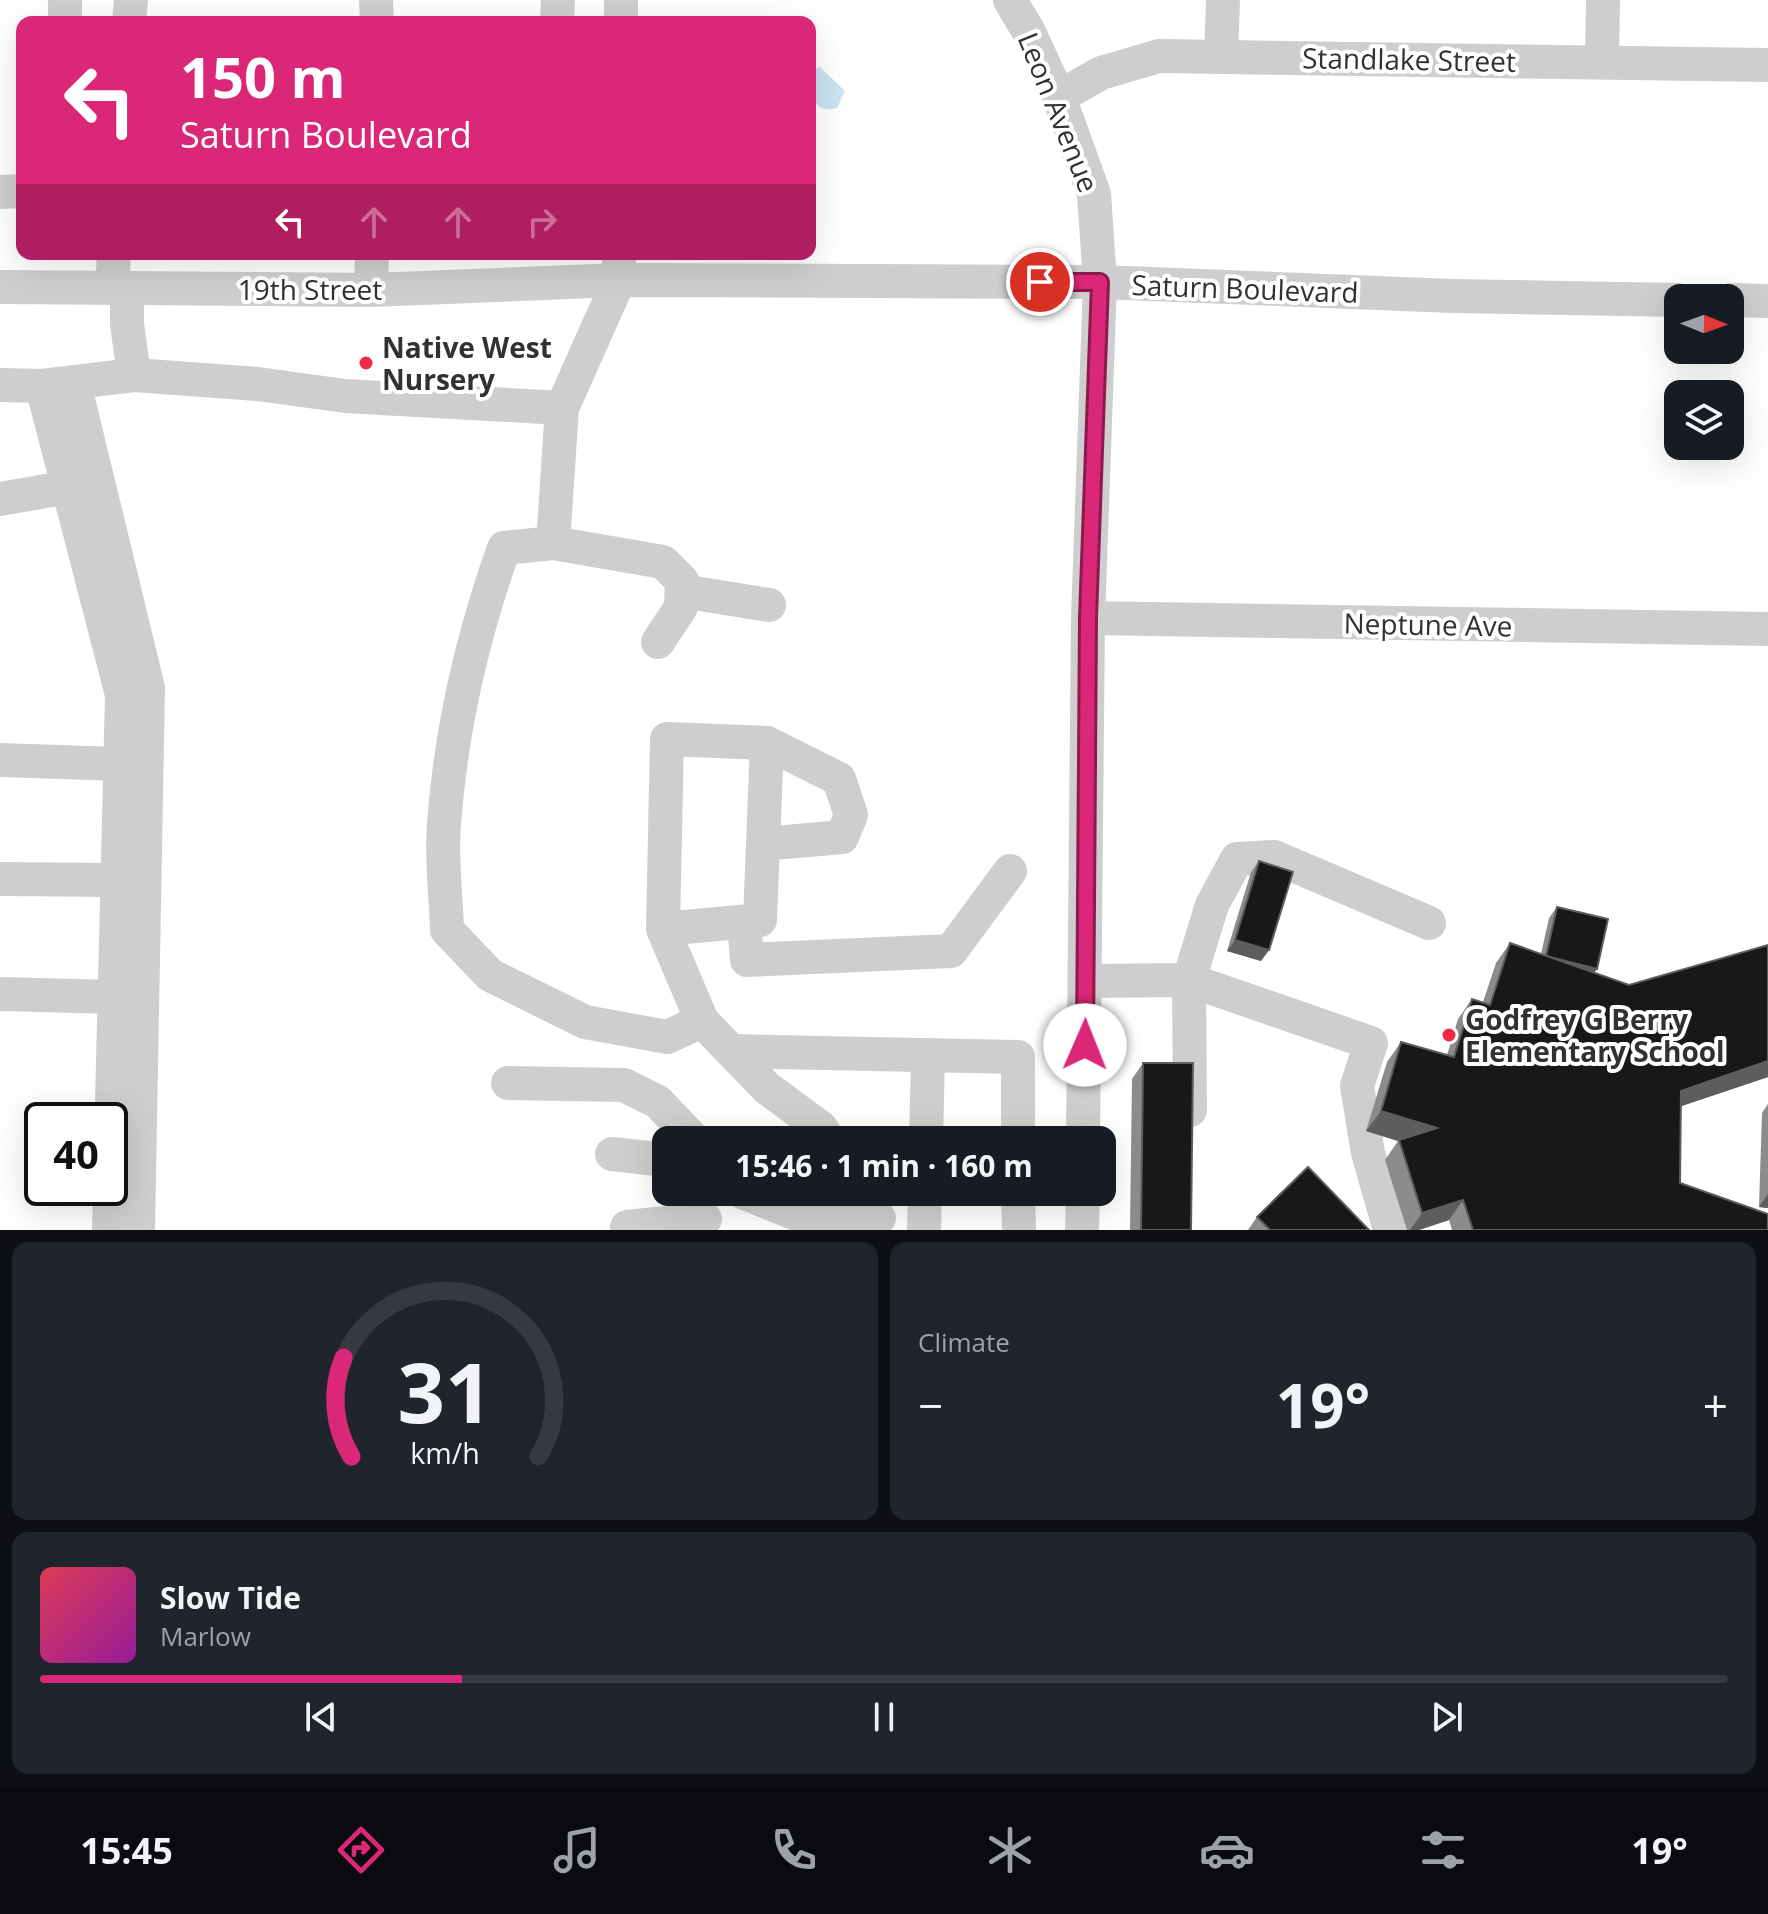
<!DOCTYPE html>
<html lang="en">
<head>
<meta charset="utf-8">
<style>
	body { margin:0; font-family:"Open Sans",sans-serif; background:#20242c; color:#f1f3f6; height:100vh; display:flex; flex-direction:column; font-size:30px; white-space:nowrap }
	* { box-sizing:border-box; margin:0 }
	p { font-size:26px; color:#9ea1a6 }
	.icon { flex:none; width:44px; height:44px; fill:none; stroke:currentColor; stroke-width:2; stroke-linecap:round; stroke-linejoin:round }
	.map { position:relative; height:1230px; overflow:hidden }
	.side { display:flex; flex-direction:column; gap:12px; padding:12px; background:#0d0f14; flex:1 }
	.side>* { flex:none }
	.guide { position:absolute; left:16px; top:16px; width:800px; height:244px; border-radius:16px; box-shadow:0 8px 32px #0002; background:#db2777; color:#fff; overflow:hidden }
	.needle { width:52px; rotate:91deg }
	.buttons { position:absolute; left:1664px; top:284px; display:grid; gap:16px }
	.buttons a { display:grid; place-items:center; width:80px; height:80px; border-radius:16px; background:#171b24; box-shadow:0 8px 32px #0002; font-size:40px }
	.speed { position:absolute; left:24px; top:1102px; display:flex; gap:16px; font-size:40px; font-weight:700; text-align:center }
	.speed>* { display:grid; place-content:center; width:104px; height:104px; border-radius:50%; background:#171b24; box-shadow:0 8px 32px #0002; line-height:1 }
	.speed .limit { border:4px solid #111; border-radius:12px; background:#fff; color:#111 }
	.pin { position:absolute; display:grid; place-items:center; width:68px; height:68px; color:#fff; margin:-34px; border:4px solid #fff; border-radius:50%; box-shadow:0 2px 8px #0007 }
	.me { position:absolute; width:88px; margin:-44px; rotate:1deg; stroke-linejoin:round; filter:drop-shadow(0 0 6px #0008) }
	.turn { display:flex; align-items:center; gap:28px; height:168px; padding:0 32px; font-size:36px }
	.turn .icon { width:104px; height:104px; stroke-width:2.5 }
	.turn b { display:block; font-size:56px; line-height:68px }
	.lanes { display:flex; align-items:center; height:76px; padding:0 32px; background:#0003; justify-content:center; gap:40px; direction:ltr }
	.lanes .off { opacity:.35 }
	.big { font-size:60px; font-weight:700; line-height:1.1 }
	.side .widget { flex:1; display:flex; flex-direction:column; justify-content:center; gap:12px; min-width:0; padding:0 28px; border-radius:16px; background:#20242c }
	.side .dial { align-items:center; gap:0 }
	.dial svg { height:208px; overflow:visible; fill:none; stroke:#363941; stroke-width:7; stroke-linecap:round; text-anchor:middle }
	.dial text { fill:#f1f3f6; stroke:none }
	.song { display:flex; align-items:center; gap:24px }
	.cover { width:96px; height:96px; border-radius:12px; background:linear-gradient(135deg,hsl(350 70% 55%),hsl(300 70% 35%)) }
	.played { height:8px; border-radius:4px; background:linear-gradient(90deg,#db2777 25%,#363941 25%) }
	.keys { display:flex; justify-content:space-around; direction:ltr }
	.heat { display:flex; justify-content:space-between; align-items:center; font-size:44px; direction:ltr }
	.side .tiles { flex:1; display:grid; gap:12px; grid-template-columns:1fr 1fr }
	.widget:last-child { grid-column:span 2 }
	.trip { position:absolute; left:652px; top:1126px; width:464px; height:80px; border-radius:16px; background:#171b24; box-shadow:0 8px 32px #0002; font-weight:700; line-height:80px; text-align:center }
	.menu { display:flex; height:128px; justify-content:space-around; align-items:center; background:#090b0e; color:#9ea1a6 }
	.menu .icon { width:56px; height:56px }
	.menu .on { color:#db2777 }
	.menu b { font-size:36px; color:#f1f3f6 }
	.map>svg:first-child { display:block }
	.water { fill:#cbe3ef }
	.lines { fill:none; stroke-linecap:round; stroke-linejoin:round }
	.minor { stroke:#cecece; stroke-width:34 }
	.wall { fill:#8c8c8c }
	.shaded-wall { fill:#5d5d5d }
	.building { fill:#181818; stroke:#5d5d5d; stroke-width:2 }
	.route-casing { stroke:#8e194d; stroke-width:20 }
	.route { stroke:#db2777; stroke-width:14 }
	.poi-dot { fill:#f02c45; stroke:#fff; stroke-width:3 }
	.labels { text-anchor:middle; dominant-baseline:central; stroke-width:8; stroke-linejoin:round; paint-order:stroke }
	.street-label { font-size:28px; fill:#313131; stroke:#fff }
	.poi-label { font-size:28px; font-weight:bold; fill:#313131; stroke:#fff; text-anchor:start }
</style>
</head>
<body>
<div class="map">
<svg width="1768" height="1230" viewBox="0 0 1768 1230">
	<rect width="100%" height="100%" fill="#fff"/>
	<path class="water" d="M820,67L845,91L837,108C811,115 810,90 810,70Z"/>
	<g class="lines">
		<g class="minor">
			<path d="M376,0L377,22"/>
			<path d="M1010,0L1029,32L1059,97L1094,194L1100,282L1088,618L1083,1140"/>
			<path d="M65,22V0"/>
			<path d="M129,22L131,0"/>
			<path d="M557,22L558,0"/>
			<path d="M621,22V0"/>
			<path d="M1221,57L1223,0"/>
			<path d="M1602,60L1603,0"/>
			<path d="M1059,97L1101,73L1159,56L1768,65"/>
			<path d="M0,192L22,191"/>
			<path d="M0,287L371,290L619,280L1100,282L1453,296L1678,300"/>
			<path d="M112,288L114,254"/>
			<path d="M127,288V324L134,375L258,384L345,396L562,408L619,280V254"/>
			<path d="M371,290L372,254"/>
			<path d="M1730,300L1768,301"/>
			<path d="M74,383L148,688L138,1230"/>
			<path d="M0,385L42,386L134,375"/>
			<path d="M42,386L122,695L110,1186"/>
			<path d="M562,408L553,543L504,548C472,638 451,728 444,824C441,859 446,895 447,930L490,975L585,1022L667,1037L702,1021"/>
			<path d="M0,499L69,487"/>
			<path d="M553,543L663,562L682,581L681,607L658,642"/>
			<path d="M682,591L769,605"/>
			<path d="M1088,618L1768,629"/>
			<path d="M0,760L120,764"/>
			<path d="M763,844L842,837L851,815L839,779L767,743"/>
			<path d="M0,879L118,880"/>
			<path d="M744,922L747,960L951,951L1010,871"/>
			<path d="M663,929L760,920L767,743L667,739L663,929L702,1021L767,1088L821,1128L829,1140"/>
			<path d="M1086,981L1189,980L1190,1110"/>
			<path d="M0,994L115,997"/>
			<path d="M731,1051L1018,1057V1140"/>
			<path d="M508,1083L624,1085L658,1102L694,1140"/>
			<path d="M926,1140L928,1055"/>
			<path d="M612,1154L666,1160"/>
			<path d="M742,1192L814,1221L879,1218"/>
			<path d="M1018,1192L1019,1230"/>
			<path d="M627,1227L705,1219"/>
			<path d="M109,1230L110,1188"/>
			<path d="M924,1230L925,1192"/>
			<path d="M1082,1230L1083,1192"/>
			<path d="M1390,1230L1368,1153L1357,1086L1371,1043L1189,980L1212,905L1237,859L1274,857L1429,923"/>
		</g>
	</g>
	<g class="wall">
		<path d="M1259,861L1269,950L1261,961L1227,951L1251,872Z"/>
		<path d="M1557,907L1597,969L1594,973L1629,985L1768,945V1077L1681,1106L1680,1183L1768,1230H1452L1449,1220L1419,1230H1407L1385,1160L1398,1141L1366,1131L1387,1062L1401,1042L1447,1055L1458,1019L1472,999L1483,1002L1496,963L1510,943L1541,954L1549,918Z"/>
		<path d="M1143,1063L1191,1230H1130L1132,1079Z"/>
		<path d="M1768,1104V1208L1759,1207L1762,1113Z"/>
		<path d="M1257,1217L1369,1230H1248Z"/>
	</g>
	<g class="shaded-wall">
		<path d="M1235,940L1269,950L1261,961L1227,951Z"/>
		<path d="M1546,956L1597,969L1589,979Z"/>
		<path d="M1768,1061V1077L1667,1111L1681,1091Z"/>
		<path d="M1381,1111L1437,1128L1399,1140L1398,1141L1366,1131Z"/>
		<path d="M1768,1194V1208L1759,1207Z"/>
		<path d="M1463,1200L1449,1220L1419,1230H1410L1422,1213Z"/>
	</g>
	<g class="building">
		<path d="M1259,861L1293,872L1269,950L1235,940Z"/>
		<path d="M1557,907L1608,919L1597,969L1546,956Z"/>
		<path d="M1510,943L1629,985L1768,945V1061L1681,1091L1680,1183L1768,1214V1230H1473L1463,1200L1422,1213L1399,1140L1437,1128L1381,1111L1401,1042L1454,1057L1472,999L1490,1005Z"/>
		<path d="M1143,1063H1193L1191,1230H1141Z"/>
		<path d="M1308,1167L1369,1230H1270L1257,1217Z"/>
	</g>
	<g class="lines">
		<defs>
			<path id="route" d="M1040,282H1100L1088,618L1085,1045"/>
		</defs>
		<use href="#route" class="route-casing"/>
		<use href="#route" class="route"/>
	</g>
	<g class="poi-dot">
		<circle cx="366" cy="363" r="8"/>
		<circle cx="1449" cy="1035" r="8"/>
	</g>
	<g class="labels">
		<g class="street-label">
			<text transform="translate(1409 59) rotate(1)">Standlake Street</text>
			<text transform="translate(1059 112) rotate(68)">Leon Avenue</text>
			<text transform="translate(1245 288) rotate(2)">Saturn Boulevard</text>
			<text x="310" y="289">19th Street</text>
			<text transform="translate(1428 624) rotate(1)">Neptune Ave</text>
		</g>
		<g class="poi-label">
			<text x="382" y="347">Native West<tspan x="382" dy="32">Nursery</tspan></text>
			<text x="1465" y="1019">Godfrey G Berry<tspan x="1465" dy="32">Elementary School</tspan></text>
		</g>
	</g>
</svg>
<div class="buttons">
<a><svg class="needle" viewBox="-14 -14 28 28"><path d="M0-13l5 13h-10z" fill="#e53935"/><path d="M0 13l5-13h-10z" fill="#9ea1a6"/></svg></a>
<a><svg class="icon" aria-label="layers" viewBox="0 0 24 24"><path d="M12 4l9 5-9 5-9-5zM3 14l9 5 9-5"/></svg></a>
</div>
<div class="speed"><div class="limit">40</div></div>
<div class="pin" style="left:1040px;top:282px;background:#d93025"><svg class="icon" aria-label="arrive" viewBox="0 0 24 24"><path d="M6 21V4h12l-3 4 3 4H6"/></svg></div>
<svg class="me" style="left:1085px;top:1045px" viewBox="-20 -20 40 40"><circle r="19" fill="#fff"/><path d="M0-13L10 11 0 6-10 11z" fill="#db2777"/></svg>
<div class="trip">15:46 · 1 min · 160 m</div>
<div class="guide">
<div class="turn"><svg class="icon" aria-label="left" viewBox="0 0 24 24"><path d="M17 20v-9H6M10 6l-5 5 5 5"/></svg><div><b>150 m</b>Saturn Boulevard</div></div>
<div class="lanes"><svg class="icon" aria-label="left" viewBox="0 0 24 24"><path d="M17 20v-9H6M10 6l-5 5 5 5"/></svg><svg class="icon off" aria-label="ahead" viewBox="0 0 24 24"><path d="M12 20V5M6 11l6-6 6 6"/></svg><svg class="icon off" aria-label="ahead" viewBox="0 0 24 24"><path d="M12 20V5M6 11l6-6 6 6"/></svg><svg class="icon off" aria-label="right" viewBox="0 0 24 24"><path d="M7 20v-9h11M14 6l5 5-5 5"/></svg></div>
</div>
</div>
<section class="side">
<div class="tiles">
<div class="widget dial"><svg viewBox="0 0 100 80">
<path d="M14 69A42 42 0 1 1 86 69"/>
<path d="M14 69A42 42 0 0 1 11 31" stroke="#db2777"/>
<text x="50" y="56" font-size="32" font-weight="700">31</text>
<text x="50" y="72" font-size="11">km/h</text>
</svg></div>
<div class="widget"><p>Climate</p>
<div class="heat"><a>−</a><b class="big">19°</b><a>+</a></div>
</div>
<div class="widget">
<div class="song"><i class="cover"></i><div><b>Slow Tide</b><p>Marlow</p></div></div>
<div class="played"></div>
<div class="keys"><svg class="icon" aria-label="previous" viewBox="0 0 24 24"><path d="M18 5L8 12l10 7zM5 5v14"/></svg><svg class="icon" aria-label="pause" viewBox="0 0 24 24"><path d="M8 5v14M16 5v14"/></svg><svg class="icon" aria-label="next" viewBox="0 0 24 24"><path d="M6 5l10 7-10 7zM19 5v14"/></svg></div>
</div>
</div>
</section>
<nav class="menu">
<b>15:45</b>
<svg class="icon on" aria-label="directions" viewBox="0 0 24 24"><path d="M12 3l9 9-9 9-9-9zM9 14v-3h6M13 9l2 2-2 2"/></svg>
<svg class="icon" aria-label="music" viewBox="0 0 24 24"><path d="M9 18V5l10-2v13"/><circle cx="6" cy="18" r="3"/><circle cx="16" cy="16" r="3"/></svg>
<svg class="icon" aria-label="phone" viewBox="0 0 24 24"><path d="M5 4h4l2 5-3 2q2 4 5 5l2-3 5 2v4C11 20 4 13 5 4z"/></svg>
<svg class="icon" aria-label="climate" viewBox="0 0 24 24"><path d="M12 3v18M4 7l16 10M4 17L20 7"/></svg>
<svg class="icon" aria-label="car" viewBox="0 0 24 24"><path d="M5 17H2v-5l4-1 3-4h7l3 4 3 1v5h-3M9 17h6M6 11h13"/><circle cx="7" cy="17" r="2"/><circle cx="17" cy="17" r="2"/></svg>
<svg class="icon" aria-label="filters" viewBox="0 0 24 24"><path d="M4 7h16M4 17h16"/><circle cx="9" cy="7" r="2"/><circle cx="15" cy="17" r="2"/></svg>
<b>19°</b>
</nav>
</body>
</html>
